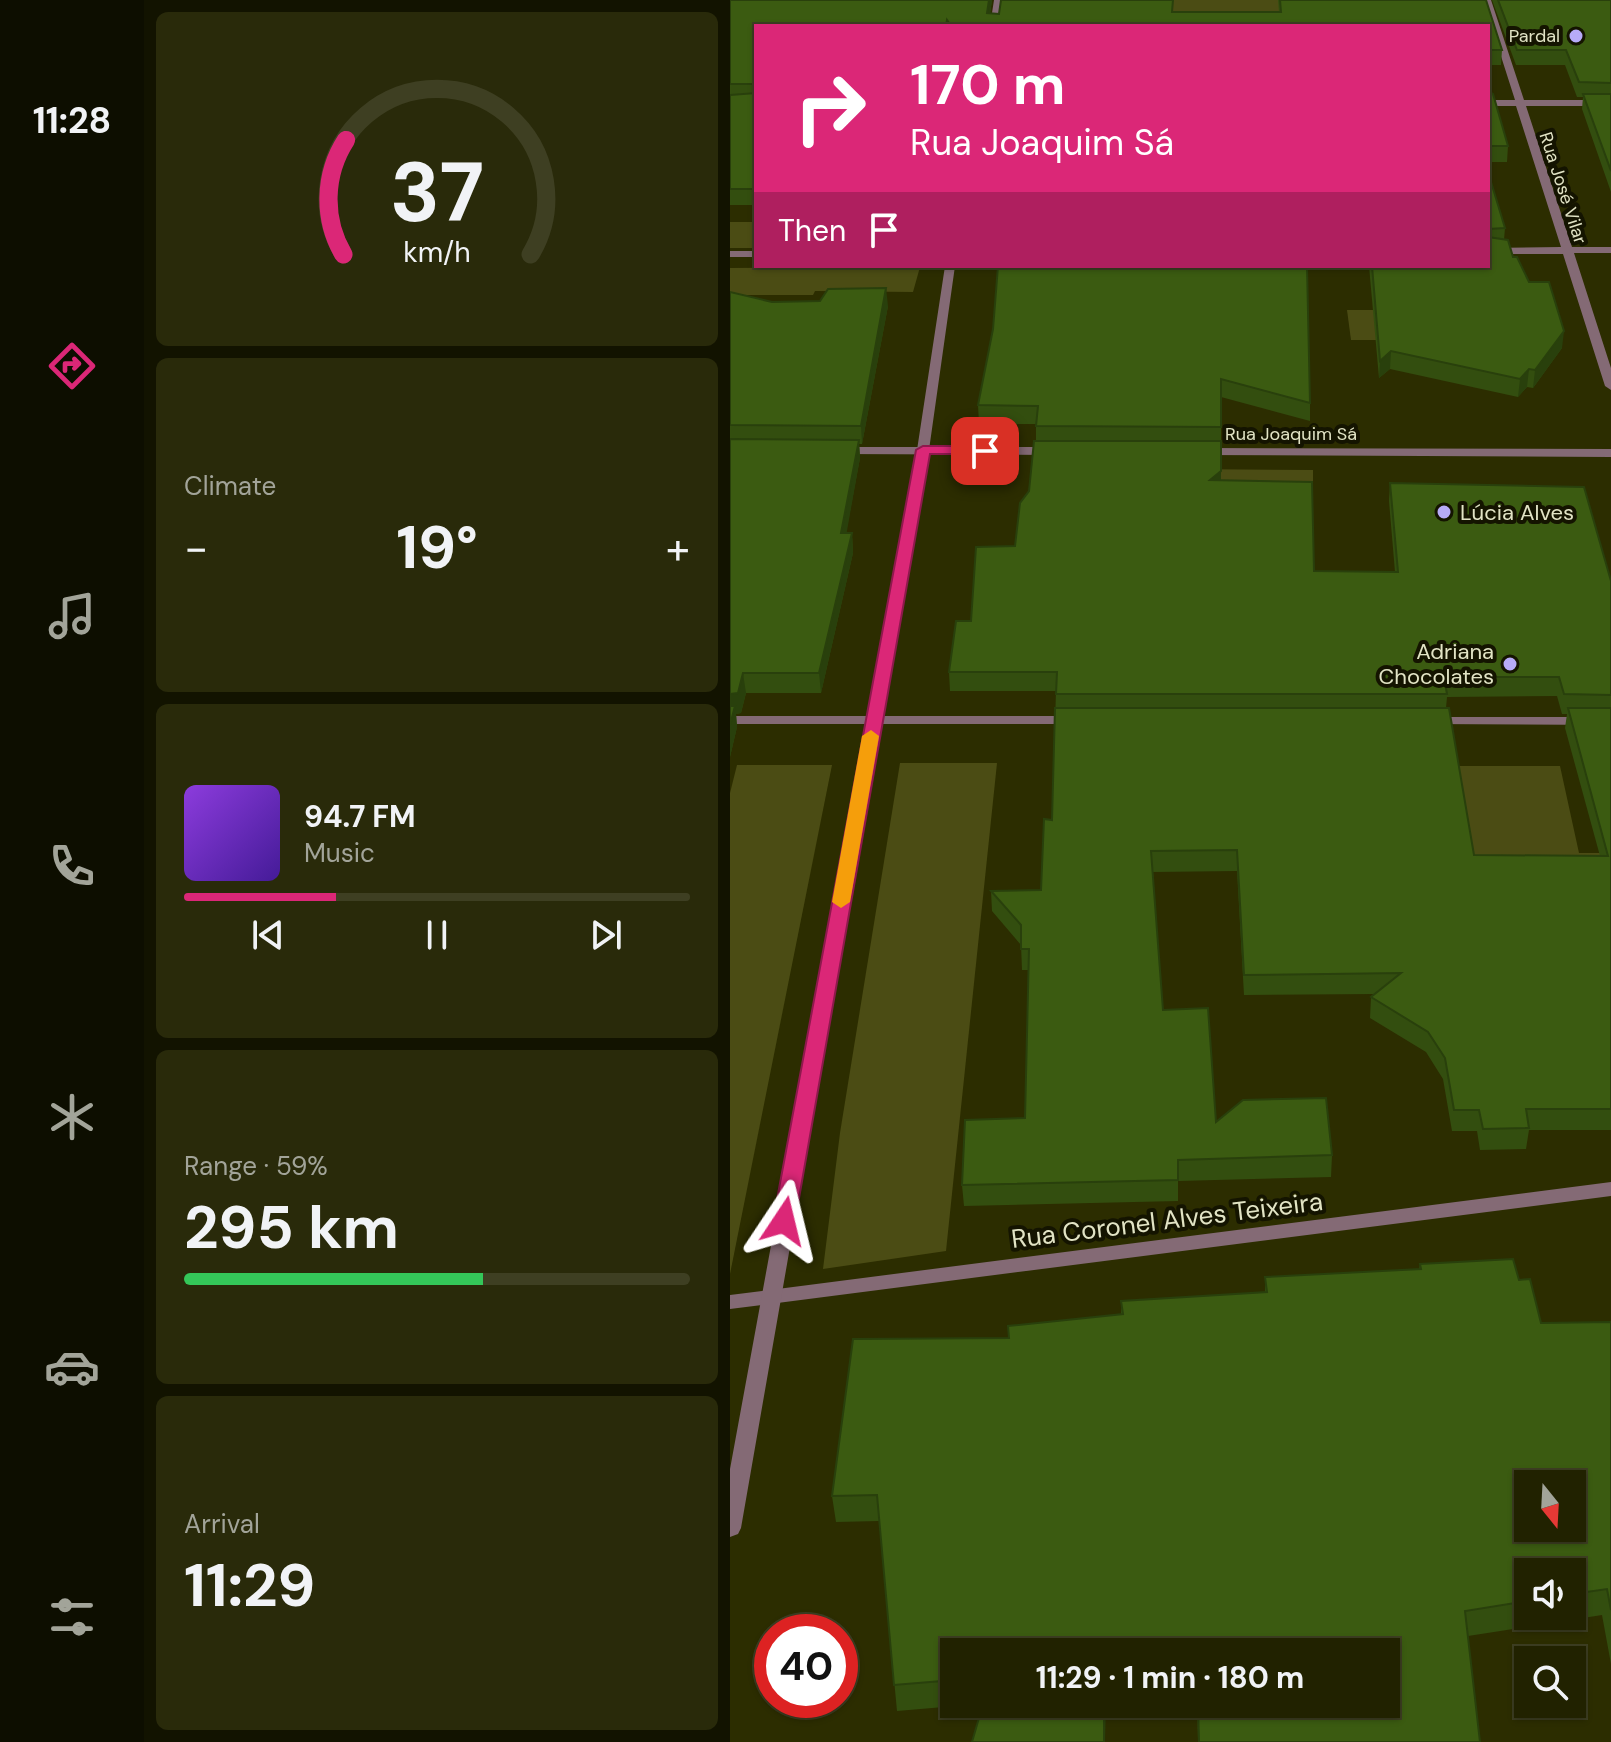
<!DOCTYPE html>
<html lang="en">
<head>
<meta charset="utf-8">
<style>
	body { margin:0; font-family:"DM Sans",sans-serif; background:#292a0a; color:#f1f3f6; height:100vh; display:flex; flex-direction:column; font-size:30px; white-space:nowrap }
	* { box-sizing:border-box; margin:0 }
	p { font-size:26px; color:#a2a499 }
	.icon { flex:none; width:44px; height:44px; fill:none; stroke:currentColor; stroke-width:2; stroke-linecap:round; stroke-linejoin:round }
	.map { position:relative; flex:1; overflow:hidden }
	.side { display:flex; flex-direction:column; gap:12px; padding:12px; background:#121300; width:586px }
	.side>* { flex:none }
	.hud { position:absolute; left:24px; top:24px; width:736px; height:244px; border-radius:0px; box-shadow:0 2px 6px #0004,0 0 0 2px #3e3f22; background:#db2777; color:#fff; overflow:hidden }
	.needle { width:52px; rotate:162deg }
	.fabs { position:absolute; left:784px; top:1470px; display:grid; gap:16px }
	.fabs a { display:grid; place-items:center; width:72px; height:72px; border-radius:0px; background:#212200; box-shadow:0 2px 6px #0004,0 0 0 2px #3e3f22; font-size:40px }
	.speed { position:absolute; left:24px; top:1614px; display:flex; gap:16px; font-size:40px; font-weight:700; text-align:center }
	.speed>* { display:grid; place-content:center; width:104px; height:104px; border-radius:50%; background:#212200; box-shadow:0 2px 6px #0004,0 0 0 2px #3e3f22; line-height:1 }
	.speed .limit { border:12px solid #d22; background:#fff; color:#111 }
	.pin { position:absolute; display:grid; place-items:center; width:68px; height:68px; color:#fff; margin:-34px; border-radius:16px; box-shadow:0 4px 12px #0006 }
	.me { position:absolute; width:88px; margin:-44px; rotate:10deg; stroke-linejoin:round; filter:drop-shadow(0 0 6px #0008) }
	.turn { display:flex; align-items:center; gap:28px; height:168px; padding:0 24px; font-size:36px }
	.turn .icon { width:104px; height:104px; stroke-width:2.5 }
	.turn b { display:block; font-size:56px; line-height:68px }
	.then { display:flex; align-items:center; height:76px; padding:0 24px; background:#0003; gap:16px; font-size:30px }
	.big { font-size:60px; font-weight:700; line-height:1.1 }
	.side .tile { flex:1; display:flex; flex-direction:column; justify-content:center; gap:12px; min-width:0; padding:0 28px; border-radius:12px; background:#292a0a }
	.side .dial { align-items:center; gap:0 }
	.dial svg { height:208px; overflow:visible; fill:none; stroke:#3e3f22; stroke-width:7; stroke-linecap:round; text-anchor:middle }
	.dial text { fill:#f1f3f6; stroke:none }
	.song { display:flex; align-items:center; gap:24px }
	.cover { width:96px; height:96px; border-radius:12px; background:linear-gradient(135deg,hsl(270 70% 55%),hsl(260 70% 35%)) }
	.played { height:8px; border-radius:4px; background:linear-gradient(90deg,#db2777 30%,#3e3f22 30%) }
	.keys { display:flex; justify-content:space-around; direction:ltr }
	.heat { display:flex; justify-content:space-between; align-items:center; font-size:44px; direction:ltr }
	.charge { height:12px; border-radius:6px; background:linear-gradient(90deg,#34c759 59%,#3e3f22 0) }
	.trip { position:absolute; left:210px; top:1638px; width:460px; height:80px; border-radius:0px; background:#212200; box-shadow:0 2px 6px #0004,0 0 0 2px #3e3f22; font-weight:700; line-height:80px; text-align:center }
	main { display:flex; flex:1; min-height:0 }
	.tab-bar { display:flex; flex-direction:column; width:144px; justify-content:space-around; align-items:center; background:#0d0e00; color:#a2a499 }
	.tab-bar .icon { width:56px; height:56px }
	.tab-bar .on { color:#db2777 }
	.tab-bar b { font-size:36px; color:#f1f3f6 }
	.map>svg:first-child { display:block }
	.green { fill:#4b4c14 }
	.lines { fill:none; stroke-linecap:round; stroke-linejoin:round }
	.minor { fill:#846a75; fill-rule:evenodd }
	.tertiary { fill:#846a75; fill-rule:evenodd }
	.wall { fill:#334e0f; fill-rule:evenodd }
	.shaded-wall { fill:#29400c }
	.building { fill:#3b5b11; stroke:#29400c; stroke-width:2; fill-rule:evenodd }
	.route { fill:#db2777; stroke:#8e194d; stroke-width:2 }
	.slow { fill:#f59e0b }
	.poi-dot { fill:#b7abf8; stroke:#141400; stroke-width:3 }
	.labels { text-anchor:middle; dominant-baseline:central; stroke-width:8; stroke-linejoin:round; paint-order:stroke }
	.far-poi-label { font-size:18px; fill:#e2e4c5; stroke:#141400; text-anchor:end }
	.far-street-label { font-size:18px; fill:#e2e4c5; stroke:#141400 }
	.poi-label { font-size:22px; fill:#e2e4c5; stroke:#141400; text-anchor:start }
	.near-street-label { font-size:26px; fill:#e2e4c5; stroke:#141400 }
</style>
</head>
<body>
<main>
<nav class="tab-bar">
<b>11:28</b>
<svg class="icon on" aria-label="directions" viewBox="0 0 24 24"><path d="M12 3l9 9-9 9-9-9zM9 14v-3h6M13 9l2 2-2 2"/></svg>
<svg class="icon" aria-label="music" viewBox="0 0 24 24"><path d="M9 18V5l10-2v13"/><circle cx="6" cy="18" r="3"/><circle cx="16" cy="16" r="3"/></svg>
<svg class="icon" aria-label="phone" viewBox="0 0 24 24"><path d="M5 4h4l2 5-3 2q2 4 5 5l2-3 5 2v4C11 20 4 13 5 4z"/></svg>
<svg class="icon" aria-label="climate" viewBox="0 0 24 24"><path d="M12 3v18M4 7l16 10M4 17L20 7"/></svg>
<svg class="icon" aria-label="car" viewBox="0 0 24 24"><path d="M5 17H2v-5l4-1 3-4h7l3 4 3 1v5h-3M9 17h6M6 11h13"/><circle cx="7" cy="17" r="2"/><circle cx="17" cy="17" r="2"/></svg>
<svg class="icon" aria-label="filters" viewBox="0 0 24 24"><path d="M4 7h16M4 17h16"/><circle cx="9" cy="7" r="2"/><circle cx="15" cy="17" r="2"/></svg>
</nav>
<section class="side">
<div class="tile dial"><svg viewBox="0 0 100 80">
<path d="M14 69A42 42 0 1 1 86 69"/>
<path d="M14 69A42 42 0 0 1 15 25" stroke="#db2777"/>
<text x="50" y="56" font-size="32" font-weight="700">37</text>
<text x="50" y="72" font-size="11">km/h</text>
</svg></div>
<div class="tile"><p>Climate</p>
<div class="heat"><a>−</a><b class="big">19°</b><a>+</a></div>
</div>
<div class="tile">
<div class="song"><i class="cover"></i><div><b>94.7 FM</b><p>Music</p></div></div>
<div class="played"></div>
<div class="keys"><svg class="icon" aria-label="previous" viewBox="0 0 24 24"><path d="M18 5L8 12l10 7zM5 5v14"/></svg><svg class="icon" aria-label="pause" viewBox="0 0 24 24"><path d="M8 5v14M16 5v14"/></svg><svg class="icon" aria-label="next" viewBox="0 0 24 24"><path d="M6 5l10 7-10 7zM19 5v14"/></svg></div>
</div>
<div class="tile"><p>Range · 59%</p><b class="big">295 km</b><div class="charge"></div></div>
<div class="tile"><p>Arrival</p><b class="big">11:29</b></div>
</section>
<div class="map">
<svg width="881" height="1742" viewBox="0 0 881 1742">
	<rect width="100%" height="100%" fill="#2c2d00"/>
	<g class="green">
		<path d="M437,0H550L552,26H436Z"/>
		<rect x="0" y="222" width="26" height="26"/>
		<path d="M190,267L183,292L85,291L83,295H0V268Z"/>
		<path d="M617,310H650L656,340H621Z"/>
		<path d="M452,469L583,470V506L471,505Z"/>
		<path d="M170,763H267L216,1251L93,1269L110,1133Z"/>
		<path d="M7,765H102L0,1274V793Z"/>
		<path d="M718,766H830L849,853H881L741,912Z"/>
	</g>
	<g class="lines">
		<g class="minor">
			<path d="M753,0H761L794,100H881V106H796L842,247H881V253H844L881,368V390L875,386L833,254H758V248L831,247L786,106H758V100H785Z"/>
			<rect x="0" y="251" width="26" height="6"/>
			<path d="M110,447H322L328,451L322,455L106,454L104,451Z"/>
			<path d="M470,448L881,449V457L466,455L464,452Z"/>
			<path d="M0,716H343L350,720L343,724H0Z"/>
			<path d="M703,717H881V725L698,724L696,721Z"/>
			<path d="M881,1182V1196L0,1309V1295Z"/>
		</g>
		<g class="tertiary">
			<path d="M264,0H272L268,26H260Z"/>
			<path d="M215,266H225L199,450L11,1528L8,1534L0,1537V1469L187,450Z"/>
		</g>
	</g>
	<g class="wall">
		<path d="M0,0H262L260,14L549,12L548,0H756L772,50L771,65H758V26H26V205H0Z"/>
		<path d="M762,0H881V192L852,109L853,97H847L835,65H786Z"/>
		<path d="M758,76L760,82L759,92L778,146L777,162H758Z"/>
		<path d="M758,172L775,228L774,240L832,348L803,388L797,387L788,397L660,369L649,378L639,266H758Z"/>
		<path d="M268,266L580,403V421L491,397V480L584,571L665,572L659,501L660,483L881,581V1130H799L796,1149L750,1150L747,1131H722L713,1079L696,1052L640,1018L641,997L645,994L514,995L507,871L423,872L433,1010L486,1122L602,1155L601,1177L448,1181V1201L234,1206L232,1185L295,1118L299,970H292L291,945L262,911L261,891L311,890L322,820L326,691H220L219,672L241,621L285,546L299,491L306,441V424H249L248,405L263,329ZM827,696L832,714H837L835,728L870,856L744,855L716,708L717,697Z"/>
		<path d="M0,292L42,302L158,306L132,444H129L130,458L116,533H122L123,553L91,693H16L11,713L6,714L7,727L0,757Z"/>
		<path d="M690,1264L789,1280L811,1323L881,1322V1664L872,1615L738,1636L750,1742H468L467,1704H656V1652H224V1704H249L167,1711L149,1521L106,1522L102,1496L278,1338V1326L391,1314V1301L535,1292V1277L689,1269ZM798,1572H842V1616H798Z"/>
	</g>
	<g class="shaded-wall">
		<path d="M259,0H262L258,26L257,13Z"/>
		<path d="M156,288L158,306L132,444L131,426Z"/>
		<path d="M834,331L832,348L803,388L805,370Z"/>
		<path d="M661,351L660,369L649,378L650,361Z"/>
		<path d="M799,369L797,387L788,397L790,379Z"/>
		<path d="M129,440L130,458L113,553L111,533Z"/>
		<path d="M491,471V489L480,480Z"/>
		<path d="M122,533L123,553L91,693L89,673Z"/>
		<path d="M13,673L16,693L11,713L6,714L7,727L0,757V694Z"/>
		<path d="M374,1704H376L375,1742H374Z"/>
	</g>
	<g class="building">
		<path d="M0,0H259L257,13L269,14L271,0H443L442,12H551L550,0H756L772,50H758V26H221L217,20L216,26H26V89L24,84H0Z"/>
		<path d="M768,0H881V83L849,82L836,50H787Z"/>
		<path d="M758,91L763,94L778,146H758Z"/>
		<path d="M26,93V189H0V95Z"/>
		<path d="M853,94H881V171Z"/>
		<path d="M758,172L775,228L758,229Z"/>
		<path d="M758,237L778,240L783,257H787L799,282H819L834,331L805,370L799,369L790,379L661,351L650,361L642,266H758Z"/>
		<path d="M268,266H577L580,403L491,379V427L306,426L308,406L248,405L263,329Z"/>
		<path d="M156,288L131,426L0,425V292L42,302L90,301L98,289Z"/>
		<path d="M0,439L129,440L111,533H122L89,673H13L8,693L0,694Z"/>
		<path d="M304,441H491V471L480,480L582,482L584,571L668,572L660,483L854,487L881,581V695L834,694L829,677H714L717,694H326L327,672H219L226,621H241L246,547L285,546L290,503L299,491Z"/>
		<path d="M0,706H5L0,725Z"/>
		<path d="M325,708H719L744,855L878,856L838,708H881V1109H796L799,1128L753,1129L749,1110H724L715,1058L698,1032L641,997L671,973L514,975L507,850L421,851L433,1010L478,1008L486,1122L513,1100L596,1098L602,1155L448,1160V1180L232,1185L235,1120L295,1118L299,949H291V925L261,891L311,890L314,819L322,820Z"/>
		<path d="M783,1259L789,1280L800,1279L811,1323L881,1322V1610L877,1589L842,1594V1572H798V1601L735,1611L750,1742H469L468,1704H656V1652H224V1680L164,1685L147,1495L102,1496L123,1339L279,1338L278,1326L393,1314L391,1301L537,1292L535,1277L691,1269L690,1264ZM798,1484H842V1528H798Z"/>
		<path d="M253,1704H374V1742H242Z"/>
	</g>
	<path class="route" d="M255,446L260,448V454H200L65,1221L54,1229L43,1221L186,450L193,446Z"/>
	<path class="slow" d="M141,730L149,736L120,902L111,908L102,902L132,736Z"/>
	<g class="poi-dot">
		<circle cx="846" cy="36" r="8"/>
		<circle cx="714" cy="512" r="8"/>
		<circle cx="780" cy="664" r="8"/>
	</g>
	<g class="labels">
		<g class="far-poi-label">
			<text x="830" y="36">Pardal</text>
		</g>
		<g class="far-street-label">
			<text transform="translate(833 188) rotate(72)">Rua José Vilar</text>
			<text x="561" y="434">Rua Joaquim Sá</text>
		</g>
		<g class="poi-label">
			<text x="730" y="512">Lúcia Alves</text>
			<text x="764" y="651" text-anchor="end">Adriana<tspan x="764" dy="25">Chocolates</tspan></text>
		</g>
		<g class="near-street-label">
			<text transform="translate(437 1220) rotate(-7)">Rua Coronel Alves Teixeira</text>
		</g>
	</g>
</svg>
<div class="fabs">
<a><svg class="needle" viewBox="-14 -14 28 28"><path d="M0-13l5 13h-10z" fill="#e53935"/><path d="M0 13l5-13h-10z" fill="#a2a499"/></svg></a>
<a><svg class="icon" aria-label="sound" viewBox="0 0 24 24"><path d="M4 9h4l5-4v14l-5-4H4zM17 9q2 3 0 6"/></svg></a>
<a><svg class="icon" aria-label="search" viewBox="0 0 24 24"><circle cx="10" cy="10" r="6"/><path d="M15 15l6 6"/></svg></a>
</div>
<div class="speed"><div class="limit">40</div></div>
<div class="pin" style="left:255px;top:451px;background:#d93025"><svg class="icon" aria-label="arrive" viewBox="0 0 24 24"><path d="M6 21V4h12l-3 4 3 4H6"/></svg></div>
<svg class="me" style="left:54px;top:1221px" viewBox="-20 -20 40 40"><path d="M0-17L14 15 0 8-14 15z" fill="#db2777" stroke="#fff" stroke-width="4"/></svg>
<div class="trip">11:29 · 1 min · 180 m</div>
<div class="hud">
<div class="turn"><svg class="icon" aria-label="right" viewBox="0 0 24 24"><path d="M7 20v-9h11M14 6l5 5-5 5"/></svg><div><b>170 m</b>Rua Joaquim Sá</div></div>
<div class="then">Then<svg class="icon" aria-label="arrive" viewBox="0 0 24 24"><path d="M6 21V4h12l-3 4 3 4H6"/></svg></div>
</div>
</div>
</main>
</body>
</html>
